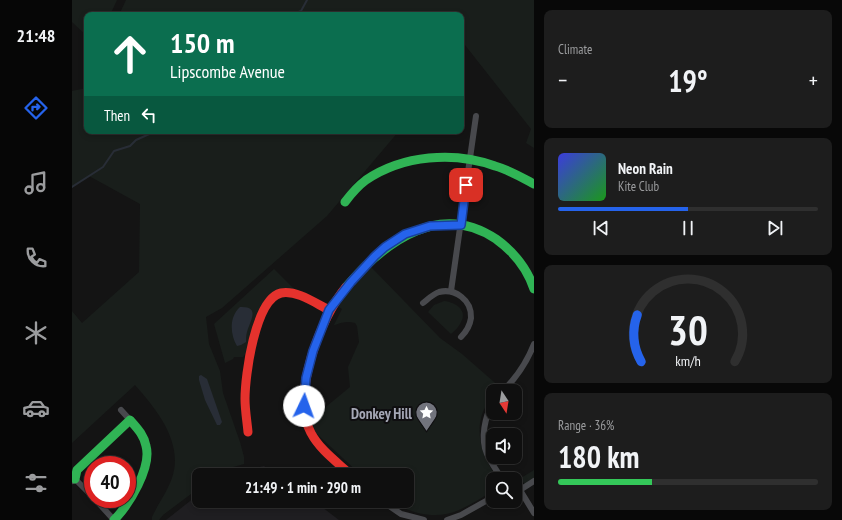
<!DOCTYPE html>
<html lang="en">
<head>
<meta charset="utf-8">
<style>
	body { margin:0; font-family:"PT Sans Narrow",sans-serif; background:#1d1d1d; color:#f1f3f6; height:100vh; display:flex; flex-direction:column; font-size:15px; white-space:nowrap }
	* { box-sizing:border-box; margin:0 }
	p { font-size:13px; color:#9b9c9e }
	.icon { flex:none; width:22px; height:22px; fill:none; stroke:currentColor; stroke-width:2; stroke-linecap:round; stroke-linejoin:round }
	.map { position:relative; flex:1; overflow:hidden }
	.sheet { display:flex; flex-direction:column; gap:10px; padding:10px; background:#080808; width:308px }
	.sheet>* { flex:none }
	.guide { position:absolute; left:12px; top:12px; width:380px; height:122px; border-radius:8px; box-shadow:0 2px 6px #0003,0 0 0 1px #2f2f2f; background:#0b6e4f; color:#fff; overflow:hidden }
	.needle { width:26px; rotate:168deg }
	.buttons { position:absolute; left:414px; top:384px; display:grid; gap:8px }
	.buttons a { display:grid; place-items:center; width:36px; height:36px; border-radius:8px; background:#0f0f0f; box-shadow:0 2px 6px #0003,0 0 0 1px #2f2f2f; font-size:20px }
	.speed { position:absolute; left:12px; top:456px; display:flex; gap:8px; font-size:20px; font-weight:700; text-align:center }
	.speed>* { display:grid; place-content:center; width:52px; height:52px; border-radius:50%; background:#0f0f0f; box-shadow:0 2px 6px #0003,0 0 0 1px #2f2f2f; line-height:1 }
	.speed .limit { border:6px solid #d22; background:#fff; color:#111 }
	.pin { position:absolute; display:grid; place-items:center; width:34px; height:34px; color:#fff; margin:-17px; border-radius:8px; box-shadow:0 2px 6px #0006 }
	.me { position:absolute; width:44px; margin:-22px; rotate:3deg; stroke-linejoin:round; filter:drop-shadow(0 0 3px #0008) }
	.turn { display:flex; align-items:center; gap:14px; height:84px; padding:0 20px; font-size:18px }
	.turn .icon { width:52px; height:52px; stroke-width:2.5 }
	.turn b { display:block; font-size:28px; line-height:34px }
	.then { display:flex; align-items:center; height:38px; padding:0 20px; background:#0003; gap:8px; font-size:15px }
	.big { font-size:30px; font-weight:700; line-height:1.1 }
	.sheet .card { flex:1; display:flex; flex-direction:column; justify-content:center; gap:6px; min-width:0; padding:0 14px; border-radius:8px; background:#1d1d1d }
	.sheet .dial { align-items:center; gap:0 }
	.dial svg { height:104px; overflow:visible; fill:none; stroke:#2f2f2f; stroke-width:7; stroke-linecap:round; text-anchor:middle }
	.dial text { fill:#f1f3f6; stroke:none }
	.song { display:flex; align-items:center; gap:12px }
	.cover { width:48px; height:48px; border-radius:6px; background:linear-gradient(135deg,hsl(240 70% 55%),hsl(120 70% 35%)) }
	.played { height:4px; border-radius:2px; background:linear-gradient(90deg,#2563eb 50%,#2f2f2f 50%) }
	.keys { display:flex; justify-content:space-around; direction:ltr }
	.heat { display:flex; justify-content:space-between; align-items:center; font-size:22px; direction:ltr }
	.charge { height:6px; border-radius:3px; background:linear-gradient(90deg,#34c759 36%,#2f2f2f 0) }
	.trip { position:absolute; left:120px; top:468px; width:222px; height:40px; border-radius:8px; background:#0f0f0f; box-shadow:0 2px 6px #0003,0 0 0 1px #2f2f2f; font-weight:700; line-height:40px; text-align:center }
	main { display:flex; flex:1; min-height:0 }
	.tab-bar { display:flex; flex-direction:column; width:72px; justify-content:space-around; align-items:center; background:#060606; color:#9b9c9e }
	.tab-bar .icon { width:28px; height:28px }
	.tab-bar .on { color:#2563eb }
	.tab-bar b { font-size:18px; color:#f1f3f6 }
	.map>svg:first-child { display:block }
	.built { fill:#1f1e21 }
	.green { fill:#191e1b }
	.water { fill:#282d36 }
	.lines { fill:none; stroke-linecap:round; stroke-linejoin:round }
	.stream { stroke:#282d36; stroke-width:2 }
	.street { stroke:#48494d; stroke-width:6 }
	.fast { stroke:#30b455; stroke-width:9 }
	.jam { stroke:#e5322d; stroke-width:9 }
	.route-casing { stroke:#184099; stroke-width:10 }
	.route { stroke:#2563eb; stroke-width:7 }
	.labels { text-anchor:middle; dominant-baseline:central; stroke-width:4; stroke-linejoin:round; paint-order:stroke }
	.poi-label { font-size:15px; font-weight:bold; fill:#a5a7b5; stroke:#0f0e10; text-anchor:end }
</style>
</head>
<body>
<main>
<nav class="tab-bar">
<b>21:48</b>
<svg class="icon on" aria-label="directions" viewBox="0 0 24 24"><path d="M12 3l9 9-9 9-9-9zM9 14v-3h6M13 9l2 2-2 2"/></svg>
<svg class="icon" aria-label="music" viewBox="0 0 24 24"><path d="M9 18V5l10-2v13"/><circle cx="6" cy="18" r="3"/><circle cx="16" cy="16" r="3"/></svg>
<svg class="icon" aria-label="phone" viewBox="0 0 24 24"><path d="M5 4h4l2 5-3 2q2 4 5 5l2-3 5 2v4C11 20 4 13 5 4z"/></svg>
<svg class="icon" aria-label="climate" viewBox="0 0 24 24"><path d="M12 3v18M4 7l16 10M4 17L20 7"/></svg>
<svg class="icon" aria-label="car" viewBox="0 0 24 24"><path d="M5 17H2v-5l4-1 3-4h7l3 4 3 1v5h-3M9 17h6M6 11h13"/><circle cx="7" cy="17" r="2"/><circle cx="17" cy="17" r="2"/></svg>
<svg class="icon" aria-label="filters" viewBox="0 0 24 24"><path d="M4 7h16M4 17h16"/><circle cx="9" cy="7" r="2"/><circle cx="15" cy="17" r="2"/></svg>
</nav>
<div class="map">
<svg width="462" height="520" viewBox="0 0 462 520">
	<rect width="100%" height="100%" fill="#141414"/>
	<g class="built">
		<path d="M192,466L205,475H151Z"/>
		<path d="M127,494V501H242L267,520H94Z"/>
	</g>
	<g class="green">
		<path d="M0,0H45L38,15H15V36L0,22Z"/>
		<path d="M54,0H462V148L454,143L459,129L389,40V15H369L367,12L363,15H47Z"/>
		<path d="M15,88V131H327L255,216L150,308L134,317L137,344L148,371L151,393L168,442L172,457V464L151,470L144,475H127V488L91,515L87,520H80V517C86,504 95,492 100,478C112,443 85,410 63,385L0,443V311L10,323L67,272L68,204L17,176L0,187V91Z"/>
		<path d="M290,261L298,266L368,338L390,354L430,389L428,391H421V398C406,410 405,434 411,451C414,461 420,470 425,479H421V482L416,483L420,489L419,492C409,498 398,505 387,510C365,520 339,514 319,501H335V475H289L244,433L238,420L278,387L276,367L287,342L285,326L283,323C276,321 270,322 263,325H262L270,309L264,305H254Z"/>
		<path d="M202,269L224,291L202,293L176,351L171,357H162L161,359L153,363L142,324Z"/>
		<path d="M372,301C384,302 397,311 388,324C386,328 382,331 379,334L356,312L362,305Z"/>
		<path d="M462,470V478L453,484L451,482L449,484L443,481V480L449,478Z"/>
	</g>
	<g class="water">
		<path d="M168,307C189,306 178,321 175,332C174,335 174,339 174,342L169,345L165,346C158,334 157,317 168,307Z"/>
		<path d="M129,375L135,379L150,422L148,425H145L133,400L127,380V376Z"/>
	</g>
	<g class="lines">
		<g class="stream">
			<path d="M219,15L229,11L235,0"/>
			<path d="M0,187L31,167L42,151L58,146L64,140L84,131"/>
		</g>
		<g class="street">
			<path d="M379,291L404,116"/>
			<path d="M351,303C356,299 361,294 367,292C383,288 400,300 399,318C398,325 394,332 389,337"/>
			<path d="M431,391C445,377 455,362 462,344"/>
			<path d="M421,402C413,417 408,438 415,454C419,463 425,471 430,479"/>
			<path d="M49,410L58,420"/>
			<path d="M1,481L3,479L21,497"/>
			<path d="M443,487L448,490L462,513"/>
			<path d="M448,490L462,481"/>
			<path d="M23,499L42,520"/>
			<path d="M310,501L329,514L352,520"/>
			<path d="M375,520L389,515L421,497"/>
		</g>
		<g class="fast">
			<path d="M273,202C279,194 286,186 294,180C331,155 382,151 423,166C437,170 449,177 462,184"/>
			<path d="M274,287C312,243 366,200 424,239C442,252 455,268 462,289"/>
			<path d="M3,479L5,470L58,420C65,428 72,435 74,446C80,467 57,505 42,520"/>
		</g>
		<g class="jam">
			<path d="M274,287C249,317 218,396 239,433C248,450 265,462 279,475"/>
			<path d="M176,432C175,421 173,410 173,399C173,376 183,299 209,293C225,290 243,303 257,310"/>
		</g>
	</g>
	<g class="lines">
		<defs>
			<path id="route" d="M232,406L234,378L241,351L257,310L279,282L303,256L313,247L333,234L358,226L389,225L394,185"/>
		</defs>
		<use href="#route" class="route-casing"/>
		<use href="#route" class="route"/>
	</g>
	<defs>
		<symbol id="sight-pin" viewBox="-11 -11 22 30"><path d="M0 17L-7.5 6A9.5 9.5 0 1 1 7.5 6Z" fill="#72747d" stroke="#0f0e10"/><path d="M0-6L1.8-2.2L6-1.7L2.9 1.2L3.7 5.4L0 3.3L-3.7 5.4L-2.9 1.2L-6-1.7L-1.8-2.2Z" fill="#fff"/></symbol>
	</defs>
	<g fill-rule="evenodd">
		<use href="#sight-pin" x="342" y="400" width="25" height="34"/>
	</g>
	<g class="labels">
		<g class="poi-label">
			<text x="340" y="413">Donkey Hill</text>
		</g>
	</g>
</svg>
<div class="buttons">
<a><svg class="needle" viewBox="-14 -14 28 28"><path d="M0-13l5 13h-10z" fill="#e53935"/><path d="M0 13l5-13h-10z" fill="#9b9c9e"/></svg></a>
<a><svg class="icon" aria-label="sound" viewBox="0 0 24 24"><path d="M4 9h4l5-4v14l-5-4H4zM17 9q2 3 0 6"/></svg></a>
<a><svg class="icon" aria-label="search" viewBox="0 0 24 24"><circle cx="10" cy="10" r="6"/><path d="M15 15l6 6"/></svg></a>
</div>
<div class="speed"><div class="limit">40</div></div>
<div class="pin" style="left:394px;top:185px;background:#d93025"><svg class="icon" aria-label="arrive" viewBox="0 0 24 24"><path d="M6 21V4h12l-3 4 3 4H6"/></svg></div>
<svg class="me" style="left:232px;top:406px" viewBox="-20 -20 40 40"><circle r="19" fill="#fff"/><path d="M0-13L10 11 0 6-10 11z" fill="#2563eb"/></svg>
<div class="trip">21:49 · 1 min · 290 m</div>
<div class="guide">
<div class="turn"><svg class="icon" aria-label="ahead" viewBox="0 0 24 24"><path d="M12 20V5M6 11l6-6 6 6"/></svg><div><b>150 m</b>Lipscombe Avenue</div></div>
<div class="then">Then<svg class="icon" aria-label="left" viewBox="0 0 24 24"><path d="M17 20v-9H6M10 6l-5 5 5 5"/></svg></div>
</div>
</div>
<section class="sheet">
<div class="card"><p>Climate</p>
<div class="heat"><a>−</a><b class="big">19°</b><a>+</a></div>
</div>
<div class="card">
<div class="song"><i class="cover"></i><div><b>Neon Rain</b><p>Kite Club</p></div></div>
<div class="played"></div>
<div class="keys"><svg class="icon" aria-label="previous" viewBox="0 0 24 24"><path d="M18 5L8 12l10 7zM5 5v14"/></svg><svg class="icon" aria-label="pause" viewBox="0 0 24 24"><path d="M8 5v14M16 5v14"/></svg><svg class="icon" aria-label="next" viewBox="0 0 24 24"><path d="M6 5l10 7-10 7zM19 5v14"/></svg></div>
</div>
<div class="card dial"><svg viewBox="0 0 100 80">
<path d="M14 69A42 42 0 1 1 86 69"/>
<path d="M14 69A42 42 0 0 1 11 33" stroke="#2563eb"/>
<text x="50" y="56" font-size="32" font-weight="700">30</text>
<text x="50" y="72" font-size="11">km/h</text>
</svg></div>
<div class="card"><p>Range · 36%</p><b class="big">180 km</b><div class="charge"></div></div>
</section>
</main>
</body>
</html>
